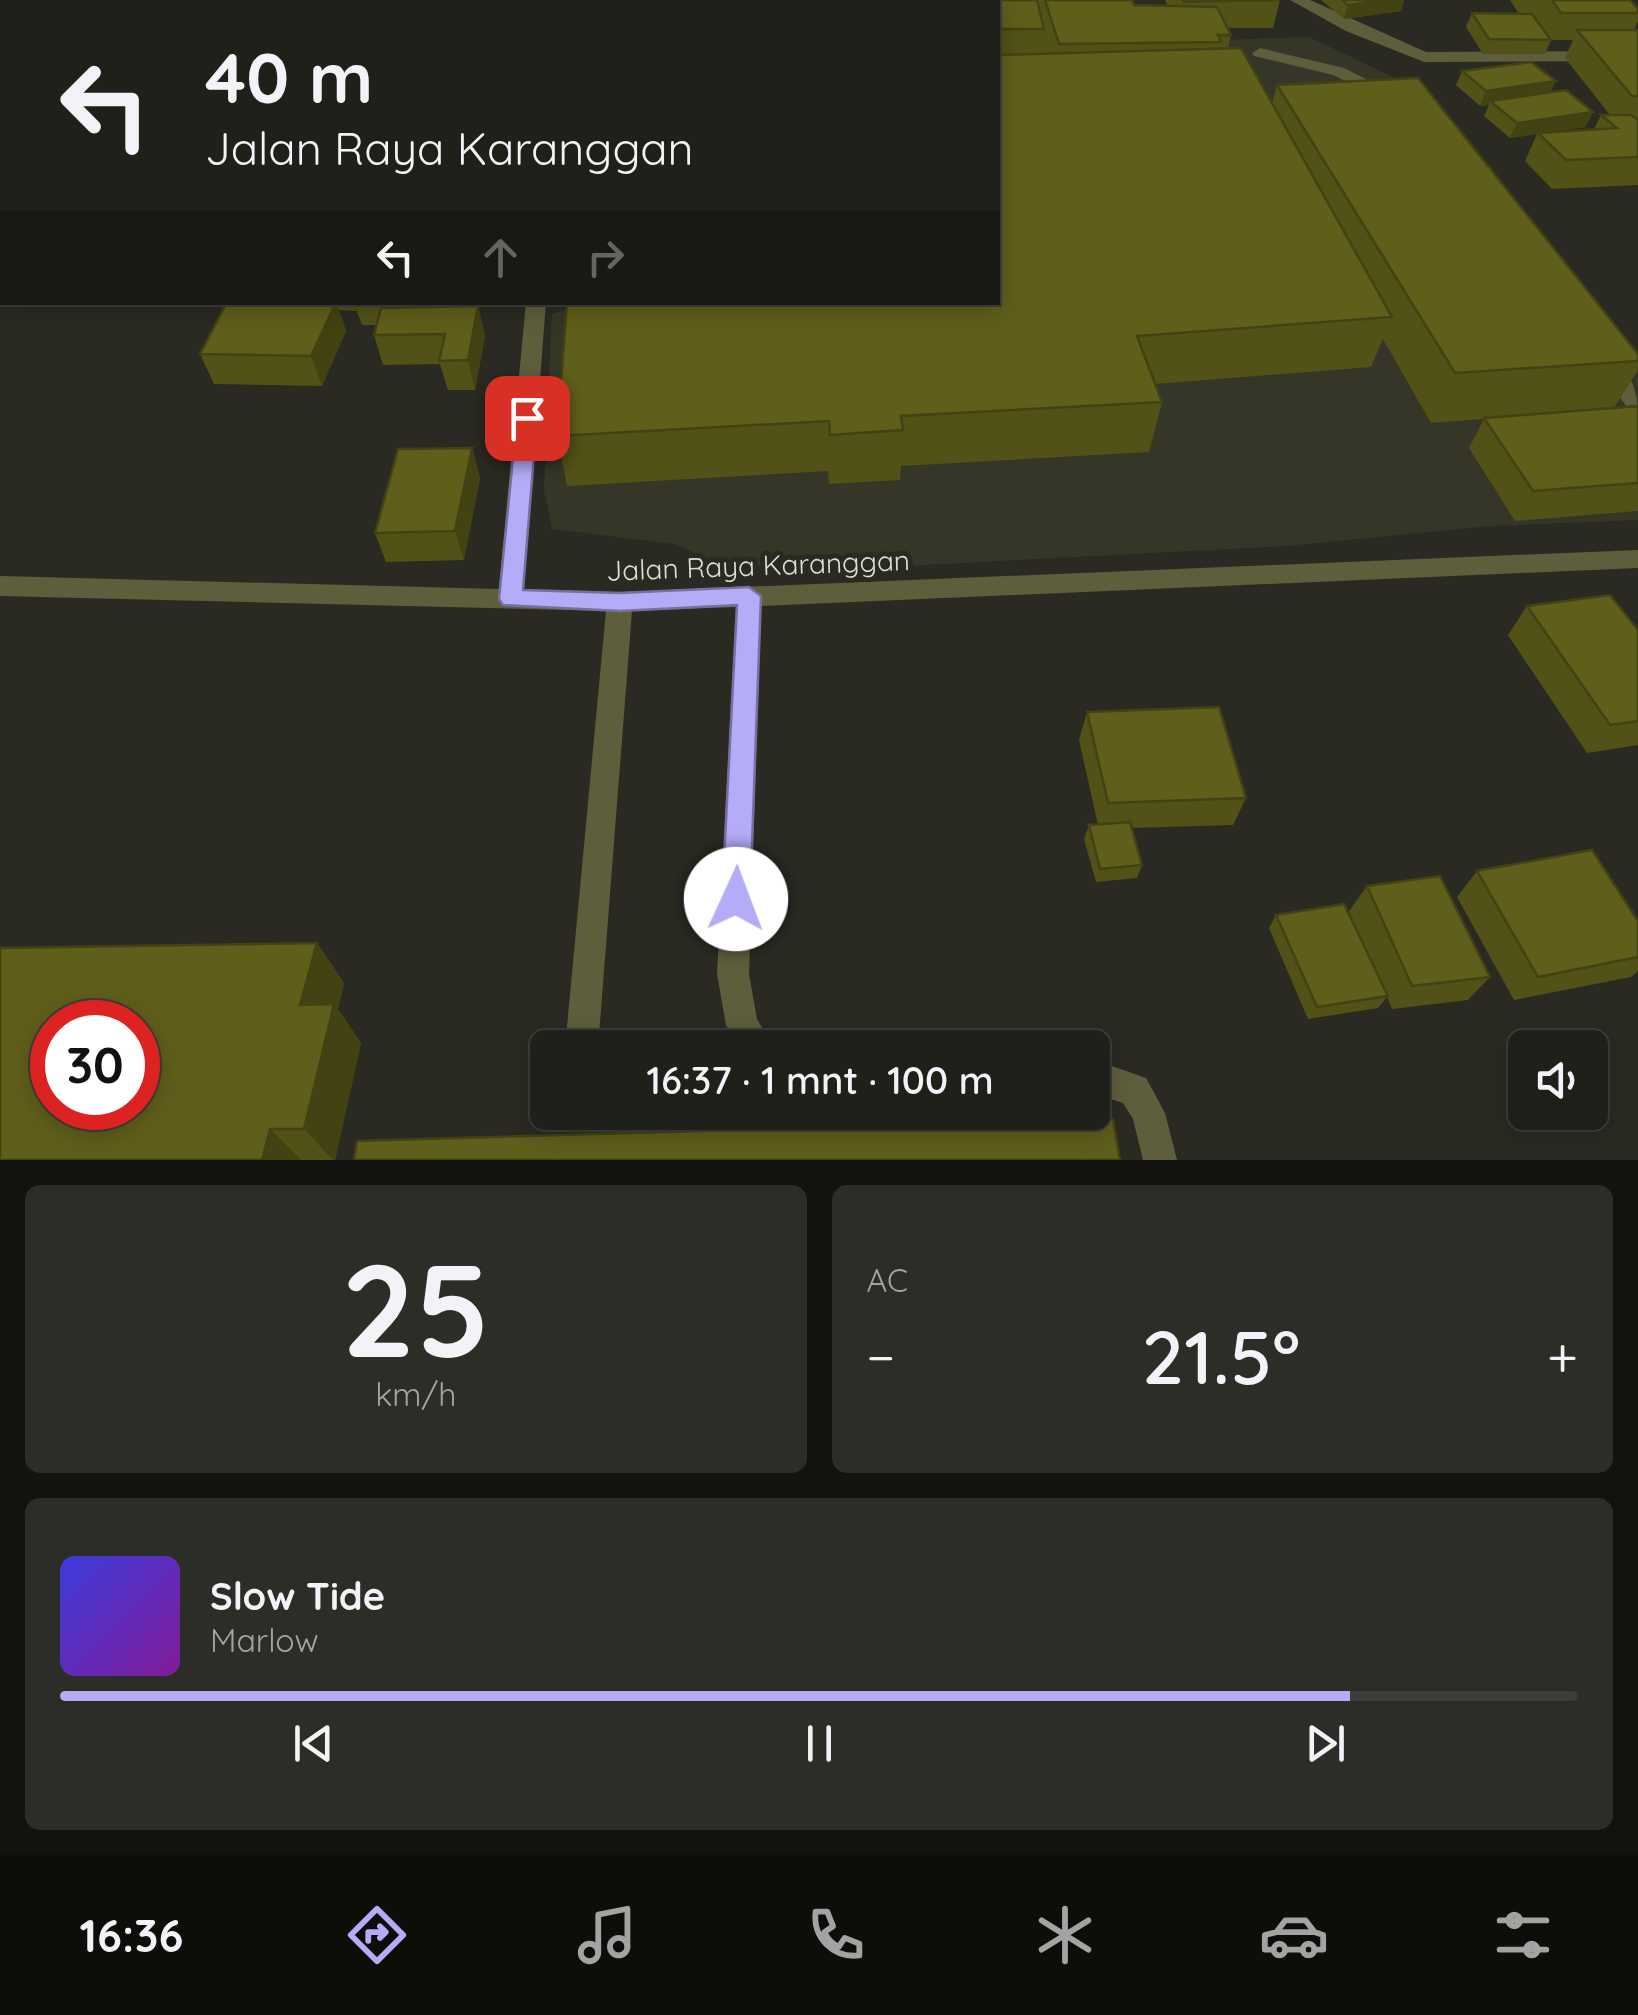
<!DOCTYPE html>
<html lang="id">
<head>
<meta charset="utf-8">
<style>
	body { margin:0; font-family:Quicksand,sans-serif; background:#2d2d27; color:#f1f3f6; height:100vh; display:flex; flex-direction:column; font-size:38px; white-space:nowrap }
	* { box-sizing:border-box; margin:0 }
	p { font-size:32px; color:#a2a3a2 }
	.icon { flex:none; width:55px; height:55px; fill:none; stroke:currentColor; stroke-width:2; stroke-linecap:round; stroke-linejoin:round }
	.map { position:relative; height:1160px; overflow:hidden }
	.side { display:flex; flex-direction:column; gap:25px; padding:25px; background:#12120e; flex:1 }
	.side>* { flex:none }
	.top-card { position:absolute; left:0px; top:0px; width:1000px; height:305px; box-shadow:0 5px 25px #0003,0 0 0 2px #3d3e39; background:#20201a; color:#f1f3f6; overflow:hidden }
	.fabs { position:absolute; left:1508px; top:1030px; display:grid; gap:20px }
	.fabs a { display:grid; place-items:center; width:100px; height:100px; border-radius:15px; background:#20201a; box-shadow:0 5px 25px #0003,0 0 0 2px #3d3e39; font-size:50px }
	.speed { position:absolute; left:30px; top:1000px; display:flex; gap:20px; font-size:50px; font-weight:700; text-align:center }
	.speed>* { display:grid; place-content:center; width:130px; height:130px; border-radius:50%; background:#20201a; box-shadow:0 5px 25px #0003,0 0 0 2px #3d3e39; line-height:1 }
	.speed .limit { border:15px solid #d22; background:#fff; color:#111 }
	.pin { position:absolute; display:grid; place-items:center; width:85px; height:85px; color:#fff; margin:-42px; border-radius:20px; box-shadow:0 5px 15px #0006 }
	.me { position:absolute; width:110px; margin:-55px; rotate:2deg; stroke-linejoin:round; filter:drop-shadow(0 0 8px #0008) }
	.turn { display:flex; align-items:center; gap:35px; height:210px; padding:0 40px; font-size:45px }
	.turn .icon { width:130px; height:130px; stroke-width:2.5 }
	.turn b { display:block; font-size:70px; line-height:85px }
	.lanes { display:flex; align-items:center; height:95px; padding:0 40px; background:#0003; justify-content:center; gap:50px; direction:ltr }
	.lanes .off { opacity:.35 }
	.big { font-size:75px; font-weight:600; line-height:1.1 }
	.side .widget { flex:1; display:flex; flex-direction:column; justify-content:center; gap:15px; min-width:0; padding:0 35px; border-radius:15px; background:#2d2d27 }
	.side .dial { align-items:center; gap:0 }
	.dial b { font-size:130px; line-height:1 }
	.song { display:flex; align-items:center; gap:30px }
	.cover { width:120px; height:120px; border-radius:15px; background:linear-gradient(135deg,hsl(240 70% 55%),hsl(290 70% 35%)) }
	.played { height:10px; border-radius:5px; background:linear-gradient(90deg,#b5acf8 85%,#3d3e39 85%) }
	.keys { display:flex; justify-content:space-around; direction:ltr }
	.heat { display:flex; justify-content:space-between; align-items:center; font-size:55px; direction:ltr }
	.side .tiles { flex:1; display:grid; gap:25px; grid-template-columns:1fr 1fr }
	.widget:last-child { grid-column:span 2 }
	.trip { position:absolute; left:530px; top:1030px; width:580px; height:100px; border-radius:15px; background:#20201a; box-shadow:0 5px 25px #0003,0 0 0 2px #3d3e39; font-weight:600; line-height:100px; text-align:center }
	.tab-bar { display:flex; height:160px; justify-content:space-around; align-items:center; background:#0d0d0a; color:#a2a3a2 }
	.tab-bar .icon { width:70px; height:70px }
	.tab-bar .active { color:#b5acf8 }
	.tab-bar b { font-size:45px; color:#f1f3f6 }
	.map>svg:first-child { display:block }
	.built { fill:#363628 }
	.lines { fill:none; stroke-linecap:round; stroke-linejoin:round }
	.minor { fill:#5e5e3d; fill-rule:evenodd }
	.wall { fill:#525117 }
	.shaded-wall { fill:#424213 }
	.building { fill:#5f5e1b; stroke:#424213; stroke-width:2.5; fill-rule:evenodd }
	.route { fill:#b5acf8; stroke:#7670a1; stroke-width:2.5 }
	.labels { text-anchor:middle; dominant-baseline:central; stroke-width:10; stroke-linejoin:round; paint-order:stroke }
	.street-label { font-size:28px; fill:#ddddd8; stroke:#2a2a22 }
</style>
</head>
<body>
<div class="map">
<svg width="1638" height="1160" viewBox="0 0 1638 1160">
	<rect width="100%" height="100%" fill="#2a2a22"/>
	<path class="built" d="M1009,0L1148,35L1223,40L1309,37L1416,88L1513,201L1638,370V520L1490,526L1285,546L884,567L726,566L674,544L552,529L544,490L552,314L591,302H998Z"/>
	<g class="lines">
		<g class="minor">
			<path d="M1290,0H1310L1426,52L1638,51V61L1424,62L1346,31Z"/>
			<path d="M1260,48L1344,68L1402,97L1388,101L1333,75L1254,56L1252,53Z"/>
			<path d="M526,302H546L524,590L620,592L1638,550V568L761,606L749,974L757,1019L774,1048H738L726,1025L717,974L736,607L632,611L598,1048H565L606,611L0,596V576L499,589Z"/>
			<path d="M1605,355C1628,363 1638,391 1638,413L1630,411L1594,362Z"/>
			<path d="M1092,1059L1146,1078L1165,1113L1177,1160H1143L1133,1119L1123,1103L1092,1093Z"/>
		</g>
	</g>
	<g class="wall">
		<path d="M97,0H240L239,2H96Z"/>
		<path d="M366,0H421V2H367Z"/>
		<path d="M491,0H625L624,2H492Z"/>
		<path d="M865,0H1132L1134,5L1168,6L1165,0H1280L1273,28H1228L1231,35L1228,48L1272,103L1277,85L1638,354V370L1614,408L1638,406V511L1515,521L1469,448L1484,419L1431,423L1383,339L1371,367L1155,384L1162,402L1149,452L901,466L900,480L829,484L828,471L567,486L557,436L998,302V2H865Z"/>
		<path d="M1321,0H1404L1401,11L1344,19Z"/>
		<path d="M1510,0H1630L1638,9V21L1634,30H1638V185L1552,189L1525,161L1537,134L1510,138L1484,116L1489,105L1480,106L1456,85L1462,71L1551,92L1586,127L1552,132L1594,129L1601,115H1610L1565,58L1573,40H1551L1545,54H1483L1466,27L1472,13L1519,14Z"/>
		<path d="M227,302H467L466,306H478L485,336L475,390H448L440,364L383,365L374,335L376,325H362L356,309V311L339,310L346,331L322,386L214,384L200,354Z"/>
		<path d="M472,448L480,478L464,560L386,562L375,533Z"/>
		<path d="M1527,606L1638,630V745L1587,753L1508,635Z"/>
		<path d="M1087,712L1246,798L1233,825L1132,828L1142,865L1137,878L1096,882L1084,839L1089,825H1098L1079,740Z"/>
		<path d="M1477,871L1638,921V971L1631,977L1514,1000L1457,897Z"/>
		<path d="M1367,886L1490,977L1468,1000L1392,1009L1387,997L1378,1008L1308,1019L1269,928L1276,915L1367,952L1349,911Z"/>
		<path d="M317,943L344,983L338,1009L361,1043L335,1160H0Z"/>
	</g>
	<g class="shaded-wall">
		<path d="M156,0H177L176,2H157Z"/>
		<path d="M1384,0H1404L1401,11L1344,19L1348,5Z"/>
		<path d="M1556,81L1549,96L1490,101L1489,105L1480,106L1486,91Z"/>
		<path d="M1593,112L1586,127L1510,138L1517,123Z"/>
		<path d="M336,302L346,331L322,386L311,356Z"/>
		<path d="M454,302H467L460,326Z"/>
		<path d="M478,306L485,336L475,390L468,360Z"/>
		<path d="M472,448L480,478L464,560L455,531Z"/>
		<path d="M317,943L344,983L338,1009L361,1043L335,1160H333L304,1129L300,1005Z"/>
		<path d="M270,1129L301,1160H262Z"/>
	</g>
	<g class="building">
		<path d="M97,0H135L96,2Z"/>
		<rect x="173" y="0" width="59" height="2"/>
		<path d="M511,0H618V2H510Z"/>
		<path d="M661,0L716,2H660Z"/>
		<path d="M867,0H1037L1044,29H998V2H867Z"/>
		<path d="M1045,0H1132L1134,5L1217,7L1231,35H1218L1221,42L1059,44Z"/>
		<path d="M1183,0H1280L1184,2Z"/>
		<path d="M1342,0H1384L1348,5Z"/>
		<path d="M1552,0H1630L1638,9V13H1561Z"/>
		<path d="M1472,13L1532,14L1551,40L1489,39Z"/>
		<path d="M1577,30H1638V96H1632Z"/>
		<path d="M1241,48L1392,317L1137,336L1162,402L901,416L903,430L830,435L829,421L557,436L567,302H998V55Z"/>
		<path d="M1531,62L1556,81L1486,91L1462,71Z"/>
		<path d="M1418,78L1638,354V361L1455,373L1277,85Z"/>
		<path d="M1566,90L1593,112L1517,123L1490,101Z"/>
		<path d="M1601,115H1631L1638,120V157L1566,160L1538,133L1617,128Z"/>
		<path d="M227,302H336L311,356L200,354Z"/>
		<path d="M478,306L468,360L439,361L445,334L374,335L381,308Z"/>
		<path d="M1638,406V483L1533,491L1484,418Z"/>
		<path d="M472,448L455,531L375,533L398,449Z"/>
		<path d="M1610,595L1638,630V721L1610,725L1527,606Z"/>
		<path d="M1219,707L1246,798L1108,803L1087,712Z"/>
		<path d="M1130,822L1142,865L1100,869L1089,825Z"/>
		<path d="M1592,850L1638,921V957L1538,977L1477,871Z"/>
		<path d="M1440,876L1490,977L1412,986L1367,886Z"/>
		<path d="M1344,904L1388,996L1317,1007L1276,915Z"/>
		<path d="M317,943L300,1005L334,1004L304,1129H270L262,1160H0V948ZM52,1022H138V1108H52Z"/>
		<path d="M1113,1119L1120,1160H354L357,1141Z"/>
	</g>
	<path class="route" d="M527,411L537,418L523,590L620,593L749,587L761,596L750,899L746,908L736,911L726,908L722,899L737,605L620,611L503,605L499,599L517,418Z"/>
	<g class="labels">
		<g class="street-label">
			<text transform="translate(758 565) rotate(-2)">Jalan Raya Karanggan</text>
		</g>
	</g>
</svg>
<div class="fabs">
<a><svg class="icon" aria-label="sound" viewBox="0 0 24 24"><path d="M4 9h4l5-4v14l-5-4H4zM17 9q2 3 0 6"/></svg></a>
</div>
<div class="speed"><div class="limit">30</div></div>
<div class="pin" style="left:527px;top:418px;background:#d93025"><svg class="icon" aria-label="arrive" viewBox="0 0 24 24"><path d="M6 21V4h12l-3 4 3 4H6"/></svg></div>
<svg class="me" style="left:736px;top:899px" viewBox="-20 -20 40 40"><circle r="19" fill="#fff"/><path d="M0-13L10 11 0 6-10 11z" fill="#b5acf8"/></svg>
<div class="trip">16:37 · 1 mnt · 100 m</div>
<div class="top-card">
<div class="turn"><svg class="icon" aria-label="left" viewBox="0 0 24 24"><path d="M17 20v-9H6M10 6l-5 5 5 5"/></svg><div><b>40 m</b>Jalan Raya Karanggan</div></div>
<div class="lanes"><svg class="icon" aria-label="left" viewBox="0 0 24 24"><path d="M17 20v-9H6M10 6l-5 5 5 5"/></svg><svg class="icon off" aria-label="ahead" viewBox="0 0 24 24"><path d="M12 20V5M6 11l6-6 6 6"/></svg><svg class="icon off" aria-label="right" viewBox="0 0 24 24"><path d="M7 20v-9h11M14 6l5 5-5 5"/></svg></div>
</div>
</div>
<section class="side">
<div class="tiles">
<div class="widget dial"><b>25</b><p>km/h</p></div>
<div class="widget"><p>AC</p>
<div class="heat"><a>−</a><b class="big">21.5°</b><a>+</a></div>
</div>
<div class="widget">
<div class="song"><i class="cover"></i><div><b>Slow Tide</b><p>Marlow</p></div></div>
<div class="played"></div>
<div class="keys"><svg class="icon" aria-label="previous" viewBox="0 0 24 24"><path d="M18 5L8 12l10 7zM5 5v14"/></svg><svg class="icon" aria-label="pause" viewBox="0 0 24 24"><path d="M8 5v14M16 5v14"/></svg><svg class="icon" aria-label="next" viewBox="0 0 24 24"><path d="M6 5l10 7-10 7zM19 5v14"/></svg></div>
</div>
</div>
</section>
<nav class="tab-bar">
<b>16:36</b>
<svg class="icon active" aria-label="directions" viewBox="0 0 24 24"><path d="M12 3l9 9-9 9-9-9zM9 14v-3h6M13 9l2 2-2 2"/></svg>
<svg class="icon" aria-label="music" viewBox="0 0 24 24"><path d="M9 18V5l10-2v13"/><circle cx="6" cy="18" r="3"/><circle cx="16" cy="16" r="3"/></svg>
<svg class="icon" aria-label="phone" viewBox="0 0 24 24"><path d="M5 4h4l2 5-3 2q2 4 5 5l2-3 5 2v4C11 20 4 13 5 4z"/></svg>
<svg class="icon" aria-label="climate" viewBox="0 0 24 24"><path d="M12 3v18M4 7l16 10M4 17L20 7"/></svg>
<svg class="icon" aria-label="car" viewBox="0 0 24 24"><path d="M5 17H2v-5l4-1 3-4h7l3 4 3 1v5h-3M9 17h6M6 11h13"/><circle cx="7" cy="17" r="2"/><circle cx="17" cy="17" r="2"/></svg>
<svg class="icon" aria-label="filters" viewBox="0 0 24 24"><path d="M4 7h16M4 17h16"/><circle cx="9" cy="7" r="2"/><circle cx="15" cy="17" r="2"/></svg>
</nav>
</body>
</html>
